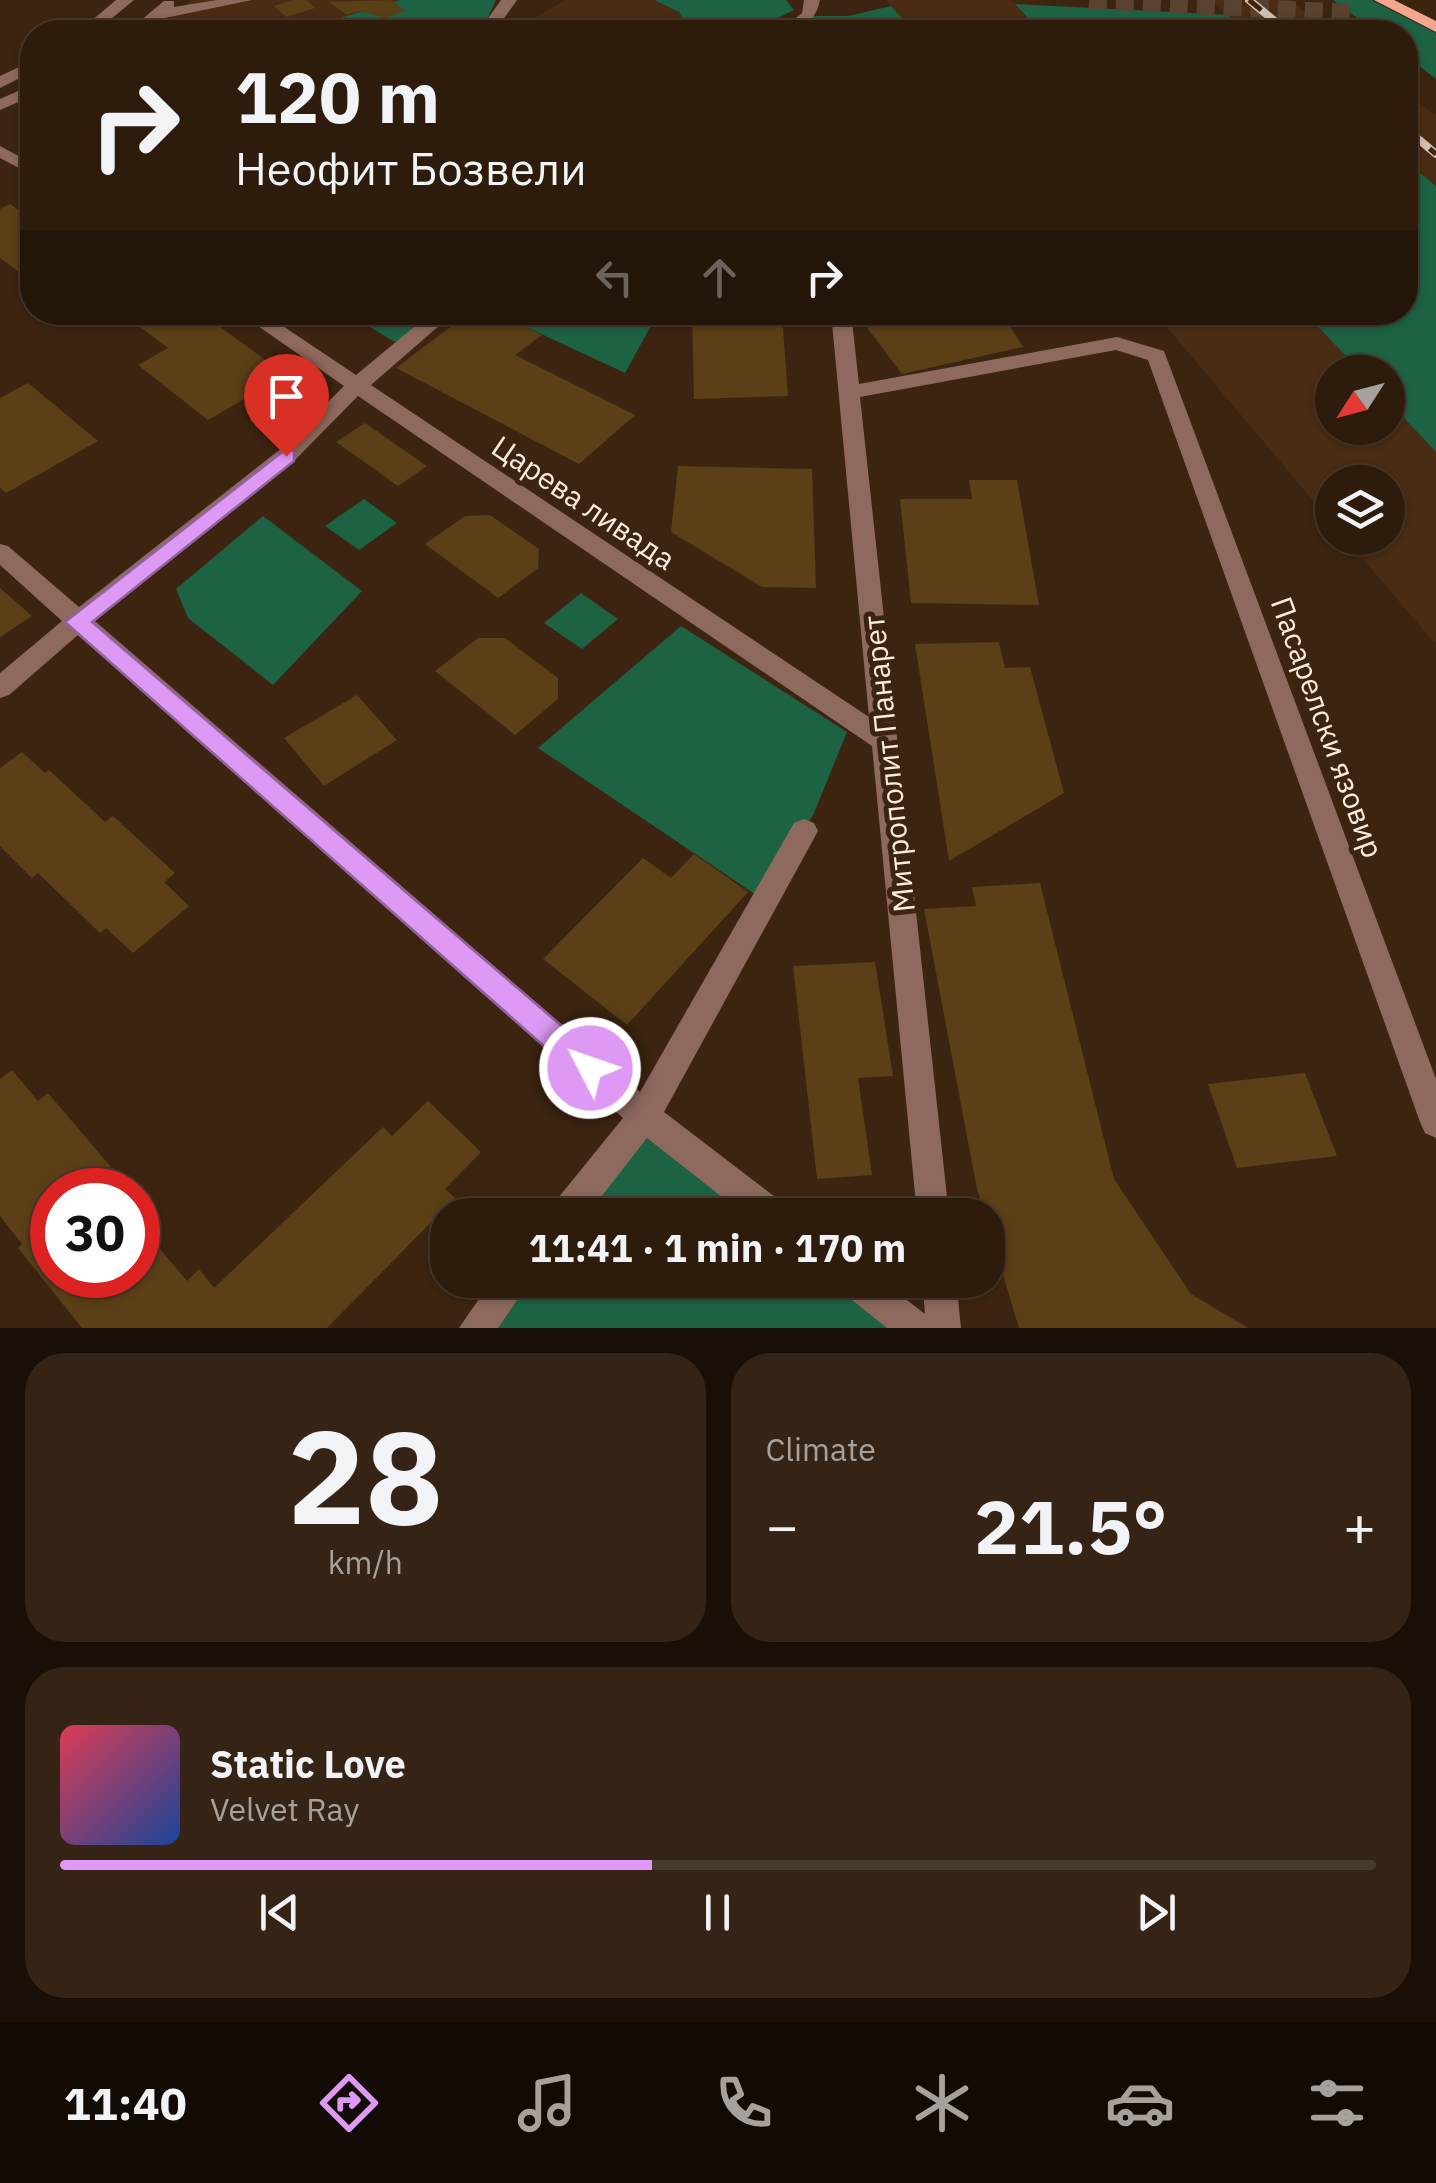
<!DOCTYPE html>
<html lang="en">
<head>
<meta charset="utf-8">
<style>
	body { margin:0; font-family:"IBM Plex Sans",sans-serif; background:#352415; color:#f1f3f6; height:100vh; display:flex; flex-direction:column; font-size:38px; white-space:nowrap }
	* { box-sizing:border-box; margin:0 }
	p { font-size:32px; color:#a7a19d }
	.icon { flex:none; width:55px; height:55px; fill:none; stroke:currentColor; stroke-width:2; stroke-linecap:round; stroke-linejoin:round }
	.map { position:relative; height:1328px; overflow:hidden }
	.details { display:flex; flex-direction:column; gap:25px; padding:25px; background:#190f07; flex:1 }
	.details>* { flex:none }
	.guide { position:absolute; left:20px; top:20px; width:1398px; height:305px; border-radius:40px; box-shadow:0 2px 8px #0004,0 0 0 2px #48392d; background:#2d1b0c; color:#f1f3f6; overflow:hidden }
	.needle { width:65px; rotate:234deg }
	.tools { position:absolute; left:1315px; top:355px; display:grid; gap:20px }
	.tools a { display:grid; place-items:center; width:90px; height:90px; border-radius:50%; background:#2d1b0c; box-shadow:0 2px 8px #0004,0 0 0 2px #48392d; font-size:50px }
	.speed { position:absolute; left:30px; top:1168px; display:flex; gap:20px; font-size:50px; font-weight:700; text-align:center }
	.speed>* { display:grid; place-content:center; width:130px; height:130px; border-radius:50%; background:#2d1b0c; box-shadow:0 2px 8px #0004,0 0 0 2px #48392d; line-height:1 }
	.speed .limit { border:15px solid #d22; background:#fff; color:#111 }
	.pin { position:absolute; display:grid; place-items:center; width:85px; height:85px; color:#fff; margin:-102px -42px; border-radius:50% 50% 50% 0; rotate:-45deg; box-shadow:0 0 10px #0007 }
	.pin .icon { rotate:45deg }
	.me { position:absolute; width:110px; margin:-55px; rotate:311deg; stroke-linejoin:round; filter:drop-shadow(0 0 8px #0008) }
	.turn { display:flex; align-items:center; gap:35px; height:210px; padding:0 50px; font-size:45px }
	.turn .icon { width:130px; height:130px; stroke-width:2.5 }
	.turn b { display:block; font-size:70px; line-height:85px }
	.lanes { display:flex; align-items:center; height:95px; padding:0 50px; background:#0003; justify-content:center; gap:50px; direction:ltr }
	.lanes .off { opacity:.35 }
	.big { font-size:75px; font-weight:700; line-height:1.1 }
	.details .tile { flex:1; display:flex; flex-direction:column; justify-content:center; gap:15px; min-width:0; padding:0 35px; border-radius:40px; background:#352415 }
	.details .dial { align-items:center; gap:0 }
	.dial b { font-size:130px; line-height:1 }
	.song { display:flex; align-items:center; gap:30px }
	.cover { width:120px; height:120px; border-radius:15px; background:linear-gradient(135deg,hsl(350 70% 55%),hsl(220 70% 35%)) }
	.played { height:10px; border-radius:5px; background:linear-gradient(90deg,#dd99f4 45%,#48392d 45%) }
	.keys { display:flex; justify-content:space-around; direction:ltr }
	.heat { display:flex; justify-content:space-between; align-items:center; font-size:55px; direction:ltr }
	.details .tiles { flex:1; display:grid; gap:25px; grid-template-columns:1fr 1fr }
	.tile:last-child { grid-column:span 2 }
	.trip { position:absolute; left:430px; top:1198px; width:575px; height:100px; border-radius:40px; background:#2d1b0c; box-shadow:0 2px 8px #0004,0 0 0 2px #48392d; font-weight:700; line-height:100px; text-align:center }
	.tab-bar { display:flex; height:160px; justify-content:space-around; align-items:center; background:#120b05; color:#a7a19d }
	.tab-bar .icon { width:70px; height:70px }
	.tab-bar .active { color:#dd99f4 }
	.tab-bar b { font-size:45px; color:#f1f3f6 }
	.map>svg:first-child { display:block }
	.built { fill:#492c13 }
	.green { fill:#1c6243 }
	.building { fill:#5b3f16 }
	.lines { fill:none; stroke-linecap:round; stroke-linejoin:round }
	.minor-tunnel { stroke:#59422f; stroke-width:18; stroke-dasharray:18 9; stroke-linecap:butt }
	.minor { fill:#8e695d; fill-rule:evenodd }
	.major { fill:#f3a78e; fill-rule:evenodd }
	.rail-casing { stroke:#d3c1b3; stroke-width:8 }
	.rail { stroke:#3c2410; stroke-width:5; stroke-dasharray:16; stroke-linecap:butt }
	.route { fill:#dd99f4; stroke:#90639f; stroke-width:2.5 }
	.labels { text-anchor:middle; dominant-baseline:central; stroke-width:10; stroke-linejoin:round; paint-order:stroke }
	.street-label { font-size:30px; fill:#fcece0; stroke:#3c2410 }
</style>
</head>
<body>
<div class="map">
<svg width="1436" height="1328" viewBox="0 0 1436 1328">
	<rect width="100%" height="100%" fill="#3c2410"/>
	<g class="built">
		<path d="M192,0H400L293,32H154Z"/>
		<path d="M566,0H654L679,12L690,32H510Z"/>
		<path d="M886,0H1011L1041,32H914Z"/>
		<path d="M1209,0H1290L1331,32H1249Z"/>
		<path d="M1405,91L1436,116V186L1405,161Z"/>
		<path d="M1155,313H1305L1361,372H1332V428H1388V401L1436,452V645L1345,538H1388V482H1332V523Z"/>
	</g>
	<g class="green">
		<path d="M400,0H496L484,26L488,32H293Z"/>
		<path d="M654,0H786L794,10L750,32H690L679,12Z"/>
		<path d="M1333,0H1371L1436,33V79L1405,55V32H1376Z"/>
		<path d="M1015,4L1228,15L1249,32H1041Z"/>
		<path d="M891,6L914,32H793L810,16H848Z"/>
		<path d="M1405,161L1436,186V452L1388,401V372H1361L1305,313L1405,312Z"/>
		<path d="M347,313H445L403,347Z"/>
		<path d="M496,313H658L625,373Z"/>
		<path d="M364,499L397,523L359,550L325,526Z"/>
		<path d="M263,516L362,591L273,685L188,618L176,589Z"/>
		<path d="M581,593L618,619L582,649L544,623Z"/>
		<path d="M681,626L847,732L814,813L765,901L538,748Z"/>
		<path d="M644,1116L777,1215H566Z"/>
		<path d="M514,1280H864L928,1328H476Z"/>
	</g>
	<g class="building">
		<path d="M292,0H306L315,8L286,17L274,6Z"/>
		<path d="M391,0L405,11L385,18L359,11L347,15L329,2Z"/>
		<path d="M10,204L32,219V281L0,258V209Z"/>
		<path d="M138,312H200L286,375L208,420L138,365L168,348L128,318Z"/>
		<path d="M470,312H496L542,335L515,355L635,415L579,464L396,368Z"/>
		<path d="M866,312H913V316L933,312H1001L1023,347L902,374L868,329Z"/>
		<path d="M782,314L788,396L694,399L692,315Z"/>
		<path d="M28,383L98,441L6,493L0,488V398Z"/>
		<path d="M365,423L427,466L398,486L336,442Z"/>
		<path d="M678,466L812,469L816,588L762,587L671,532Z"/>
		<path d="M969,480H1017L1039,605L911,603L900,499H972Z"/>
		<path d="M490,515L539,549L538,568L498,598L425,544L465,516Z"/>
		<path d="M0,588L32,616L0,637Z"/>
		<path d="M478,638H505L558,678V699L515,735L435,671Z"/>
		<path d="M999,642L1005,668L1030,667L1064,793L949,861L915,644Z"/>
		<path d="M357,695L397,740L324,786L284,738Z"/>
		<path d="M22,752L45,773L49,770L105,822L113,816L175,873L164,882L189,906L133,953L106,928L100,933L38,873L32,878L0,846V768Z"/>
		<path d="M694,854L748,892L627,1025L543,959L643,858L671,878Z"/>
		<path d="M1040,883L1114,1179L1191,1294L1248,1328H1019L977,1189L924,909L976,906L972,887Z"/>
		<path d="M875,962L893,1076L858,1078L872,1175L817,1179L793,966Z"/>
		<path d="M12,1070L38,1101L48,1093L111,1167L99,1177L110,1190H52V1275H138V1223L187,1281L199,1269L214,1288L383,1127L392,1136L428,1101L481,1152L445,1189L455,1198L327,1328H82L18,1248L22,1244L0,1216V1079Z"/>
		<path d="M1305,1073L1337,1156L1237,1168L1208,1084Z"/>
	</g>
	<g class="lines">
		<path class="minor-tunnel" d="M1089,0L1353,13"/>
		<g class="minor">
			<path d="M116,0H134L95,32H78Z"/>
			<path d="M217,0H252L160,19L144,32H127L164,1H174V7Z"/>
			<path d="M501,0H517L500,24V32H484V24Z"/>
			<path d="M804,0H820C815,23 801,32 778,32L802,13Z"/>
			<path d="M32,61V72L0,88V76Z"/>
			<path d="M32,85V96L0,110V99Z"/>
			<path d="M0,146L32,163V175L0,158Z"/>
			<path d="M238,312H262L356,375L432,312H455L371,385L869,717L831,312H851L859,384L1117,337L1164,351L1436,1079V1138L1425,1133L1420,1122L1148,360L1116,350L860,397L949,1215H917L872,746L358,396L294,461L95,621L640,1092L794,823L804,819L814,823L818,831L664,1112L783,1203L787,1215H745L647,1138L587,1215H550L554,1203L623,1118L78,635L9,695L0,698V673L62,621L0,565V544L8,546L79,607L278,451L344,386Z"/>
			<path d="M492,1280H531L498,1328H459Z"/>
			<path d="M837,1280H881L925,1314L922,1280H956L961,1328H887L842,1292Z"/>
		</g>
		<path class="major" d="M1374,0H1394L1436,21V32Z"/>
		<defs>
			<g id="rail">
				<path d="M1249,0L1288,32"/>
				<path d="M1405,128L1436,154"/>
			</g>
		</defs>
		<use href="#rail" class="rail-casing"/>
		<use href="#rail" class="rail"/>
	</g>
	<path class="route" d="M286,449L294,451V461L92,622L600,1059L604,1068L600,1078L590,1082L580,1078L65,622Z"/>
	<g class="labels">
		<g class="street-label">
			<text transform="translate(584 502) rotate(34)">Царева ливада</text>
			<text transform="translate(1328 727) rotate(70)">Пасарелски язовир</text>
			<text transform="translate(888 764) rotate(-96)">Митрополит Панарет</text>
		</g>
	</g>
</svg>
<div class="tools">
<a><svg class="needle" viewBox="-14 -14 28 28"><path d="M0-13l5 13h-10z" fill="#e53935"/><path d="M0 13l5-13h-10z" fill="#a7a19d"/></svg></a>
<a><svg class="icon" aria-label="layers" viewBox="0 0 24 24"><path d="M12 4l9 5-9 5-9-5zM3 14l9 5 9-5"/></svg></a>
</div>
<div class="speed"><div class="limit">30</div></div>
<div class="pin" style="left:286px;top:456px;background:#d93025"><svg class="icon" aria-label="arrive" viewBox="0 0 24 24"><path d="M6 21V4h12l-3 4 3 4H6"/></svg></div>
<svg class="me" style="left:590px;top:1068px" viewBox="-20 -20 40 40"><circle r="17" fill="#dd99f4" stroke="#fff" stroke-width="3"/><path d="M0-11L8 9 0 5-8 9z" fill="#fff"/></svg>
<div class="trip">11:41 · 1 min · 170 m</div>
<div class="guide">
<div class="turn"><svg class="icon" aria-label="right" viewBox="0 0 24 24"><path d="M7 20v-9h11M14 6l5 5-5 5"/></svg><div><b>120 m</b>Неофит Бозвели</div></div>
<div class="lanes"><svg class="icon off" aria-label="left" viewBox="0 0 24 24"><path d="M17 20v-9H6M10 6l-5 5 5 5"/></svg><svg class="icon off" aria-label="ahead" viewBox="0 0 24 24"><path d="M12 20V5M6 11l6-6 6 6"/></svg><svg class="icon" aria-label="right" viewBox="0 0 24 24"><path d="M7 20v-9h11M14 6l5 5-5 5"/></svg></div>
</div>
</div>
<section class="details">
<div class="tiles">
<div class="tile dial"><b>28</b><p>km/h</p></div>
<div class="tile"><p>Climate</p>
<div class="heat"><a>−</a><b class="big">21.5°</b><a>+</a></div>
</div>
<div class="tile">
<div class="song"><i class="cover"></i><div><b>Static Love</b><p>Velvet Ray</p></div></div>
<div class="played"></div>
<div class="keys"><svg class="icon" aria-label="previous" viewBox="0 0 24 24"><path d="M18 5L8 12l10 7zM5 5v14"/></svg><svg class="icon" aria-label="pause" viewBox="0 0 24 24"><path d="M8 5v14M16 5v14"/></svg><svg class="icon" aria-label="next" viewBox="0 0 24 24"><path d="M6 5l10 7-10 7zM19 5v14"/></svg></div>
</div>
</div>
</section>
<nav class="tab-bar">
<b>11:40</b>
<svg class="icon active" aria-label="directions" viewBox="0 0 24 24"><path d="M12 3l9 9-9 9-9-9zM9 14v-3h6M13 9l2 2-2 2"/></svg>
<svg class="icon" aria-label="music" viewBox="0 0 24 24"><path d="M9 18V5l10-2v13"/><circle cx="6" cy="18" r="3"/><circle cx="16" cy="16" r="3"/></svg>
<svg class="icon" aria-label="phone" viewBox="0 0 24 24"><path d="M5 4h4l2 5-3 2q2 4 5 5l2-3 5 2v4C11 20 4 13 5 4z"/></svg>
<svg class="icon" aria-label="climate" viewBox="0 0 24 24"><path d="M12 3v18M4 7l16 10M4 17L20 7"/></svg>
<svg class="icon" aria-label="car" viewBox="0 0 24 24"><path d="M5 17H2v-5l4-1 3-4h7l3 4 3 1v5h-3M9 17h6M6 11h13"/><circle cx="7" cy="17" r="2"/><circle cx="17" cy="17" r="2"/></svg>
<svg class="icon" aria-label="filters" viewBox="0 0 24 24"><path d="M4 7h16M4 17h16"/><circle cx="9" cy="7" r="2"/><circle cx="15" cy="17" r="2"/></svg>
</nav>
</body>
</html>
